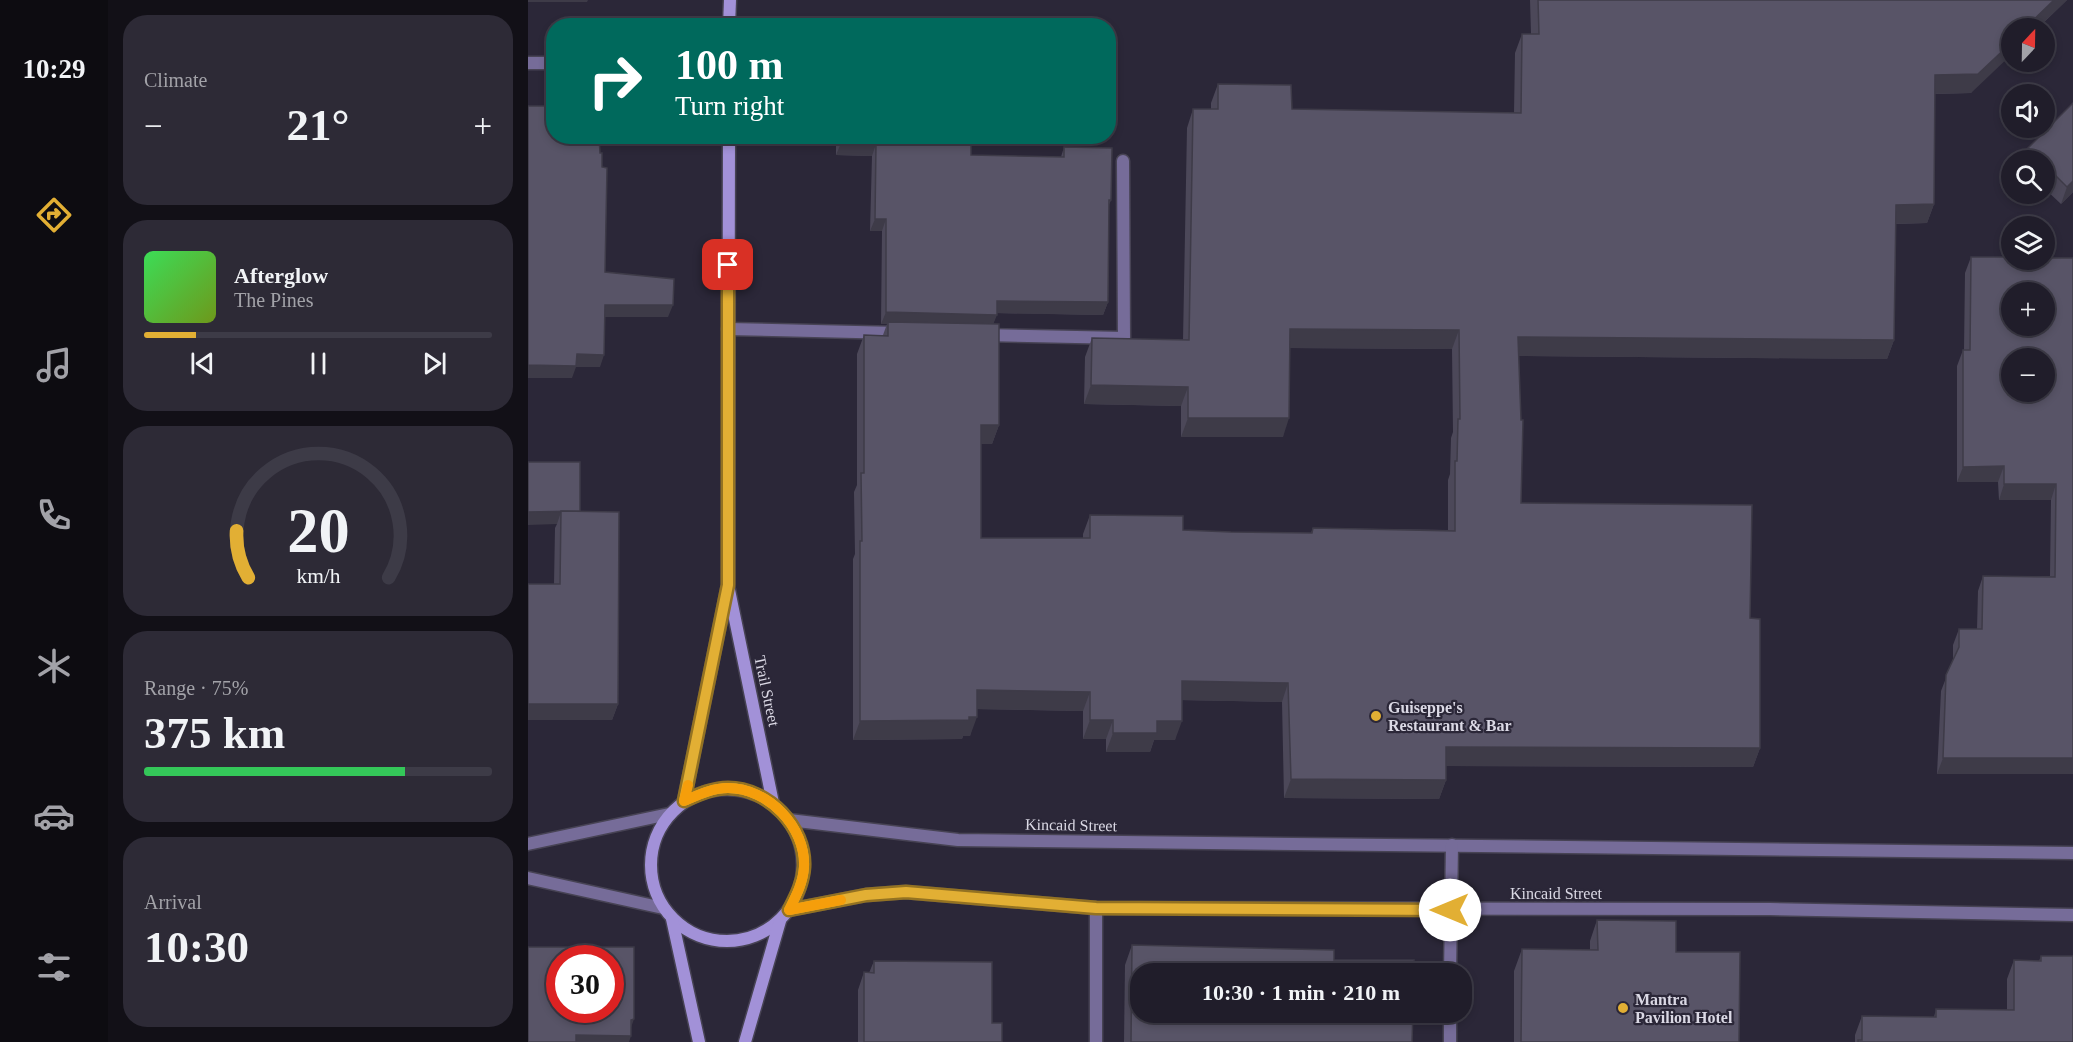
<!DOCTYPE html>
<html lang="en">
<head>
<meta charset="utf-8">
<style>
	body { margin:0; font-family:Georgia,serif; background:#2d2a36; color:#f1f3f6; height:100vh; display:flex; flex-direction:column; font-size:22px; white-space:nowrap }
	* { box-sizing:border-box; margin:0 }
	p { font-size:20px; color:#a2a2a8 }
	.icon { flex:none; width:33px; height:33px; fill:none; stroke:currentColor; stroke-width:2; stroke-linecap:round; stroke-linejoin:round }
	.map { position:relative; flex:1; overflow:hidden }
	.sheet { display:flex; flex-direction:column; gap:15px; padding:15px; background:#121017; width:420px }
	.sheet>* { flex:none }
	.guide { position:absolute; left:18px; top:18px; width:570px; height:126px; border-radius:24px; box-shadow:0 3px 9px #0003,0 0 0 2px #3d3b47; background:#00695c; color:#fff; overflow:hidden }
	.needle { width:39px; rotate:22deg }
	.fabs { position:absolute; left:1473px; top:18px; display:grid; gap:12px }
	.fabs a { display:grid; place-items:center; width:54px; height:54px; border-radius:50%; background:#201d2a; box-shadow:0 3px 9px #0003,0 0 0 2px #3d3b47; font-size:30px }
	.speed { position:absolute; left:18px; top:945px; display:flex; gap:12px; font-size:30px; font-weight:700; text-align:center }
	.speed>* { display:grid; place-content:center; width:78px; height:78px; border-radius:50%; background:#201d2a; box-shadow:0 3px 9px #0003,0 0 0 2px #3d3b47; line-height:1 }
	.speed .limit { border:9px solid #d22; background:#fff; color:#111 }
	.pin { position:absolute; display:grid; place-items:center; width:51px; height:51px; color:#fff; margin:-26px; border-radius:12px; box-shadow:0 3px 9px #0006 }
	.me { position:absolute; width:66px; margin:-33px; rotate:270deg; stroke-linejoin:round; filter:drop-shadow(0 0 4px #0008) }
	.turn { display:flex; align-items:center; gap:21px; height:126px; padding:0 30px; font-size:27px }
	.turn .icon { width:78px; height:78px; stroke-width:2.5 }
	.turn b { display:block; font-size:42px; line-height:51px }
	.big { font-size:45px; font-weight:800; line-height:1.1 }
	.sheet .tile { flex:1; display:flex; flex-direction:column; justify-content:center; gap:9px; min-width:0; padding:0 21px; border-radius:24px; background:#2d2a36 }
	.sheet .dial { align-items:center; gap:0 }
	.dial svg { height:156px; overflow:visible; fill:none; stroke:#3d3b47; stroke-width:7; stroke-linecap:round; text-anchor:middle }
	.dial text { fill:#f1f3f6; stroke:none }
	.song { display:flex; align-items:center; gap:18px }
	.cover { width:72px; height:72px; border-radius:9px; background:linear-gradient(135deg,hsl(130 70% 55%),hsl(80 70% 35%)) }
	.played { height:6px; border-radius:3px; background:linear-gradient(90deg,#e2af34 15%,#3d3b47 15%) }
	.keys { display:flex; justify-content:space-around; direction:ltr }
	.heat { display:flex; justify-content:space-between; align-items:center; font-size:33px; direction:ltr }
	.charge { height:9px; border-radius:4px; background:linear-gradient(90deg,#34c759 75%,#3d3b47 0) }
	.trip { position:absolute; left:602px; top:963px; width:342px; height:60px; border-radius:24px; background:#201d2a; box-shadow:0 3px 9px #0003,0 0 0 2px #3d3b47; font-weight:800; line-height:60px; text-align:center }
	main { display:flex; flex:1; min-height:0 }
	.tab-bar { display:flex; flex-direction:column; width:108px; justify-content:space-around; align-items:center; background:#0d0c11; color:#a2a2a8 }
	.tab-bar .icon { width:42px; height:42px }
	.tab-bar .current { color:#e2af34 }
	.tab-bar b { font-size:27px; color:#f1f3f6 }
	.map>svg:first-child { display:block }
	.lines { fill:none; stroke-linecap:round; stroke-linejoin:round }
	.lane-casing { stroke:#474354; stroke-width:15 }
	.street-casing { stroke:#474354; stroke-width:15 }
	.secondary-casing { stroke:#474354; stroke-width:15 }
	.lane { stroke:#766c99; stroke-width:12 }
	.street { stroke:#766c99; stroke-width:12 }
	.secondary { stroke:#a291d8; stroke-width:12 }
	.wall { fill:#4c4859 }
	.shaded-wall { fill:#3e3b48 }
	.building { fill:#585467; stroke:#3e3b48; stroke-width:1.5; fill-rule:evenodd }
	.route-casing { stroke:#937222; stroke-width:15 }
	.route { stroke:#e2af34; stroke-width:10 }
	.slow { stroke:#f59e0b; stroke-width:10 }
	.poi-dot { fill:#e2af34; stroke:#2b2738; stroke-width:2 }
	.labels { text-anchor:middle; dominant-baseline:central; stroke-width:4.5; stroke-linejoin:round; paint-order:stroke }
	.street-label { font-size:16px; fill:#dbd9e5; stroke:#2b2738 }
	.poi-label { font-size:16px; font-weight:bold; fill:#dbd9e5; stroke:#2b2738; text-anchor:start }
</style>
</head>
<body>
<main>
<nav class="tab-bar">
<b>10:29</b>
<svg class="icon current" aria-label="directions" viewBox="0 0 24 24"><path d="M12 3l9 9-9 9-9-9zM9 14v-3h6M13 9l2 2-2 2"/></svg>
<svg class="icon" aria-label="music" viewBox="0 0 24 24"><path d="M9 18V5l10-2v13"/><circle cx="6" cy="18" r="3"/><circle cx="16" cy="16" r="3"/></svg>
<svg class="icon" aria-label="phone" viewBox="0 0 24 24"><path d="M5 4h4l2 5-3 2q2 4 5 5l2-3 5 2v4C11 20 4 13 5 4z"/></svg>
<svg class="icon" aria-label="climate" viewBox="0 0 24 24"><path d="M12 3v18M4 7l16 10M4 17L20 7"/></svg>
<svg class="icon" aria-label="car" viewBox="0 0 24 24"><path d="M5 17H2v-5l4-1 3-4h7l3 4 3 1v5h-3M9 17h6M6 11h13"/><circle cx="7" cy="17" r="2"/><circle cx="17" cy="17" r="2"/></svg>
<svg class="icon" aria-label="filters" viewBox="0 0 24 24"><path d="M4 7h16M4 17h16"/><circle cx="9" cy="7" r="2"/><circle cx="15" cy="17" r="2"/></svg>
</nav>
<section class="sheet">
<div class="tile"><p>Climate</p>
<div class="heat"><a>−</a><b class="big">21°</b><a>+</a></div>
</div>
<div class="tile">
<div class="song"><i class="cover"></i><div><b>Afterglow</b><p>The Pines</p></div></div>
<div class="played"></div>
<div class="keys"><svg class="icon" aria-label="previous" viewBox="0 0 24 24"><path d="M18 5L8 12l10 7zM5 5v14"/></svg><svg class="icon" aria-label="pause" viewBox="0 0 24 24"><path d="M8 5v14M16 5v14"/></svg><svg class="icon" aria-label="next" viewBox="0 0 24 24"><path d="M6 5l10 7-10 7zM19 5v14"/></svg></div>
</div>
<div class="tile dial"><svg viewBox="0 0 100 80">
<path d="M14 69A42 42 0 1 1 86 69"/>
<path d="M14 69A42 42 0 0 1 8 45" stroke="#e2af34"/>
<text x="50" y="56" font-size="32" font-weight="700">20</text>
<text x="50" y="72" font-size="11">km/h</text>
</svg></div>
<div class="tile"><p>Range · 75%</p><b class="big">375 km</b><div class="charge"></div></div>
<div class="tile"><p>Arrival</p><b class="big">10:30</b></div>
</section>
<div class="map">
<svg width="1545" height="1042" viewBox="0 0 1545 1042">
	<rect width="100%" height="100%" fill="#2b2738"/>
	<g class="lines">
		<defs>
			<g id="lane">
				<path d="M200,329L370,333"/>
				<path d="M456,335L596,338L595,161"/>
				<path d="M568,908V1042"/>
			</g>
			<g id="street">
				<path d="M0,63H26"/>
				<path d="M261,820L430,840L1545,853"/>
				<path d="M0,844L141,814"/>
				<path d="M0,878L135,908"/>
				<path d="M261,910L338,895L377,892L568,908L1242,909L1545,915"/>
				<path d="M922,974L924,845"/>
				<path d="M922,1012V1042"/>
			</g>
			<g id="secondary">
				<path d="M201,26L202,0"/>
				<path d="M201,590L245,803"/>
				<circle cx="199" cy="865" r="76"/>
				<path d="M156,801L200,585L201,136"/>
				<path d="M144,919L171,1042"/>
				<path d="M217,1042L252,921"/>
			</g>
		</defs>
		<use href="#lane" class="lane-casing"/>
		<use href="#street" class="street-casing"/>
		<use href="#secondary" class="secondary-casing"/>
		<use href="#lane" class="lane"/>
		<use href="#street" class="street"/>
		<use href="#secondary" class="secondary"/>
	</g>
	<g class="wall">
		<path d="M1002,0H1539L1510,28H1484L1443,93L1407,94L1406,204L1399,223L1368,224L1366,340L1359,359L991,356L993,503L1222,618L1232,748L1225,767L918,766V780L911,799L756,798L754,702L654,700L647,740H626L622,752H578V739H555V711L449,709L442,736H435L434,739L325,740V559L327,554L326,492L329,485V354L336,335H355L359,324H353L354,231H342L344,156L308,155V136H443V155L533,157L536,147L583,200L581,205L580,302L575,315L469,313L465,324L471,425L464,444H453V538H555V534L562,515L655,530L703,532L783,533L785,528L920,530V480L922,474L923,438L925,432L924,349L762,348L755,437H653V406L556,404L557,357L564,338L655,340L659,128L665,109H683V103L690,84L764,109L986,113L987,53L994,34H1003Z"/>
		<path d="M1545,103V192L1533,204L1516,188V160H1495L1500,148Z"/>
		<path d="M1443,257L1545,258V774H1409L1413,691L1425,660V645L1431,629H1449L1450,591L1455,576H1522L1523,500H1471L1470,482H1429V366L1435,350H1436L1437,273Z"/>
		<path d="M0,462L52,511L90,704L84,720L26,584L27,528L29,524Z"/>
		<path d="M1069,920L1148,952L1211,1042H986V971L994,949L1062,950V941Z"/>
		<path d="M604,945L806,960L884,1042H596L597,965Z"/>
		<path d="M1513,956L1545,1042H1327V1035L1334,1016L1406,1017L1408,1009L1479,1010V979L1486,960L1511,961Z"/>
		<path d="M346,961L464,1023L474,1042H330V990L336,972L341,973Z"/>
	</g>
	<g class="shaded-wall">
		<path d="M0,0H60L59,2H0Z"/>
		<path d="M1526,0H1539L1510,28H1497Z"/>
		<path d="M1484,42V54L1443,93L1400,94L1407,75Z"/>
		<path d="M313,143L348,144L344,156L308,155Z"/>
		<path d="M1545,181V192L1533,204L1539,187Z"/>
		<path d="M1406,204L1399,223L1361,224L1368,205Z"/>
		<path d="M347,219H358L354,231H342Z"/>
		<path d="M469,301L580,302L575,315L464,313Z"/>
		<path d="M77,305H145L140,317H73Z"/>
		<path d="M358,312L469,315L464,327L360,322L359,324H353Z"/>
		<path d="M762,329L931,330L924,349L755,348Z"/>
		<path d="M990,337L1366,340L1359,359L983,356Z"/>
		<path d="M49,354L76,355L72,367H48L44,378H0V365Z"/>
		<path d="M563,385L660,387L653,406L556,404Z"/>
		<path d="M660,418H761L755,437H653Z"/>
		<path d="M453,425H471L464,444H446Z"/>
		<path d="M1476,466L1470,482H1429L1435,467Z"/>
		<path d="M1476,484H1528L1523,500H1471Z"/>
		<path d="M0,512H33L29,524L0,525Z"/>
		<path d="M654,681L760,683L754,702L647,700Z"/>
		<path d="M449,690L562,692L555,711L442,709Z"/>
		<path d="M0,704H90L84,720H0Z"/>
		<path d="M449,717L442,736H435L434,739L325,740L332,721Z"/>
		<path d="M562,720H585L578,739H555Z"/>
		<path d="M629,721H654L647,740H626L622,752H578L585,733Z"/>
		<path d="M918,747L1232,748L1225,767L911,766Z"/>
		<path d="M1415,758H1545V774H1409Z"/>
		<path d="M763,779L918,780L911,799L756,798Z"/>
		<path d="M106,1019L100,1036H103L101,1042H45L48,1035Z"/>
	</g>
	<g class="building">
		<path d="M1010,0H1526L1497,28H1484V42L1450,74L1407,75L1406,204L1368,205L1366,340L990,337L993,420H995L993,503L1224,505L1222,618L1232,619V748L918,747V780L763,779L760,683L654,681V721H629V733H585V720H562V692L449,690V717H441V720L332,721V541H334L333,473H336V335L360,336V322L471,324V425H453V538H562V515L655,516V530L703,532L784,533L785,528L927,531V461H929L930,419H932L931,330L762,329L761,418H660V387L563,385L564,338L661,340L665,109H690V84L763,85L764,109L993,113L994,34H1011Z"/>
		<path d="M1545,103V181L1539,187L1516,164V160H1513L1500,148Z"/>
		<path d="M0,106H26V136H71L72,153H74V167L79,168L77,272L146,279L145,305H77L76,355L49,354L48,366L0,365Z"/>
		<path d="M313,136H443V155L536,157V147L584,148L583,200H581L580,302L469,301V315L358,312V219H347L348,144L313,143Z"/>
		<path d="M1443,257H1484V260H1516V258H1545V758H1415L1418,675L1431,647V629H1454L1455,576L1527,577L1528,484H1476V466L1435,467V350H1442ZM1484,292H1516V326H1484ZM1484,358H1516V392H1484Z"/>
		<path d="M0,462H52V511L0,512Z"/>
		<path d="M33,511L91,512L90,704H0V584H32Z"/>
		<path d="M1069,920L1148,921V952H1212L1211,1042H993L994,949L1070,950Z"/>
		<path d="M604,945L806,950V960H886V974H612V1012H885L884,1042H603Z"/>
		<path d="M0,947H106V1019L103,1020V1036L48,1035V1042H0ZM32,958H82V1010H32Z"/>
		<path d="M1513,956H1545V1042H1330V1040H1334V1016L1408,1017V1009L1486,1010V960L1513,961Z"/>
		<path d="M346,961L464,962V1023H474V1042H336V972L346,973Z"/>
	</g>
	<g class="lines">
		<defs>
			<path id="route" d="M200,265V585L156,801C170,795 184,788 200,788C240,788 278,827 276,867C275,883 268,896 261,910L338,895L378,892L568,908L922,910"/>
		</defs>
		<use href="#route" class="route-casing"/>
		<use href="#route" class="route"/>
		<path class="slow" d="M160,785L156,801C170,795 184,788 200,788C240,788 278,827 276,867C275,883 268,896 261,910L313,900"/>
	</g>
	<g class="poi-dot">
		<circle cx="848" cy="716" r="6"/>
		<circle cx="1095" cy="1008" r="6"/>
	</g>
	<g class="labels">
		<g class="street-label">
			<text transform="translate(239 691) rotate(78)">Trail Street</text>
			<text transform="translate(543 825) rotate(1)">Kincaid Street</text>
			<text x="1028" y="893">Kincaid Street</text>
		</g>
		<g class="poi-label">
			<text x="860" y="707">Guiseppe's<tspan x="860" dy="18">Restaurant &amp; Bar</tspan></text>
			<text x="1107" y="999">Mantra<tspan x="1107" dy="18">Pavilion Hotel</tspan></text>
		</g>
	</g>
</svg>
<div class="fabs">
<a><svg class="needle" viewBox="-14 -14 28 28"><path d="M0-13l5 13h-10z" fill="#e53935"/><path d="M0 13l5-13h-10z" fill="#a2a2a8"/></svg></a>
<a><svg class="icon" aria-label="sound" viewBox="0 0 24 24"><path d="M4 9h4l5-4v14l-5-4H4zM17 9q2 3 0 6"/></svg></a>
<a><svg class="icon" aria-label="search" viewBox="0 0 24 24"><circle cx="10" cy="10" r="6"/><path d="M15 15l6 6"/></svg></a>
<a><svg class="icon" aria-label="layers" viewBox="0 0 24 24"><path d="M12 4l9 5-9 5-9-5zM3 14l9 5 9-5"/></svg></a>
<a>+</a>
<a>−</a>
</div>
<div class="speed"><div class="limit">30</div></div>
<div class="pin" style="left:200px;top:265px;background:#d93025"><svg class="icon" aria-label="arrive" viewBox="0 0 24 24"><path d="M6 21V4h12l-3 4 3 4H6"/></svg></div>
<svg class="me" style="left:922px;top:910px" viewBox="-20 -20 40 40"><circle r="19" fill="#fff"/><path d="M0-13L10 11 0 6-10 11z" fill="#e2af34"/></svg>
<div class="trip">10:30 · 1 min · 210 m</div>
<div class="guide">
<div class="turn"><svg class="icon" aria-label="right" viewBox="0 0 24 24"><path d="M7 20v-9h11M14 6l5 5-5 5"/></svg><div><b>100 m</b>Turn right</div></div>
</div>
</div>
</main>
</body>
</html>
